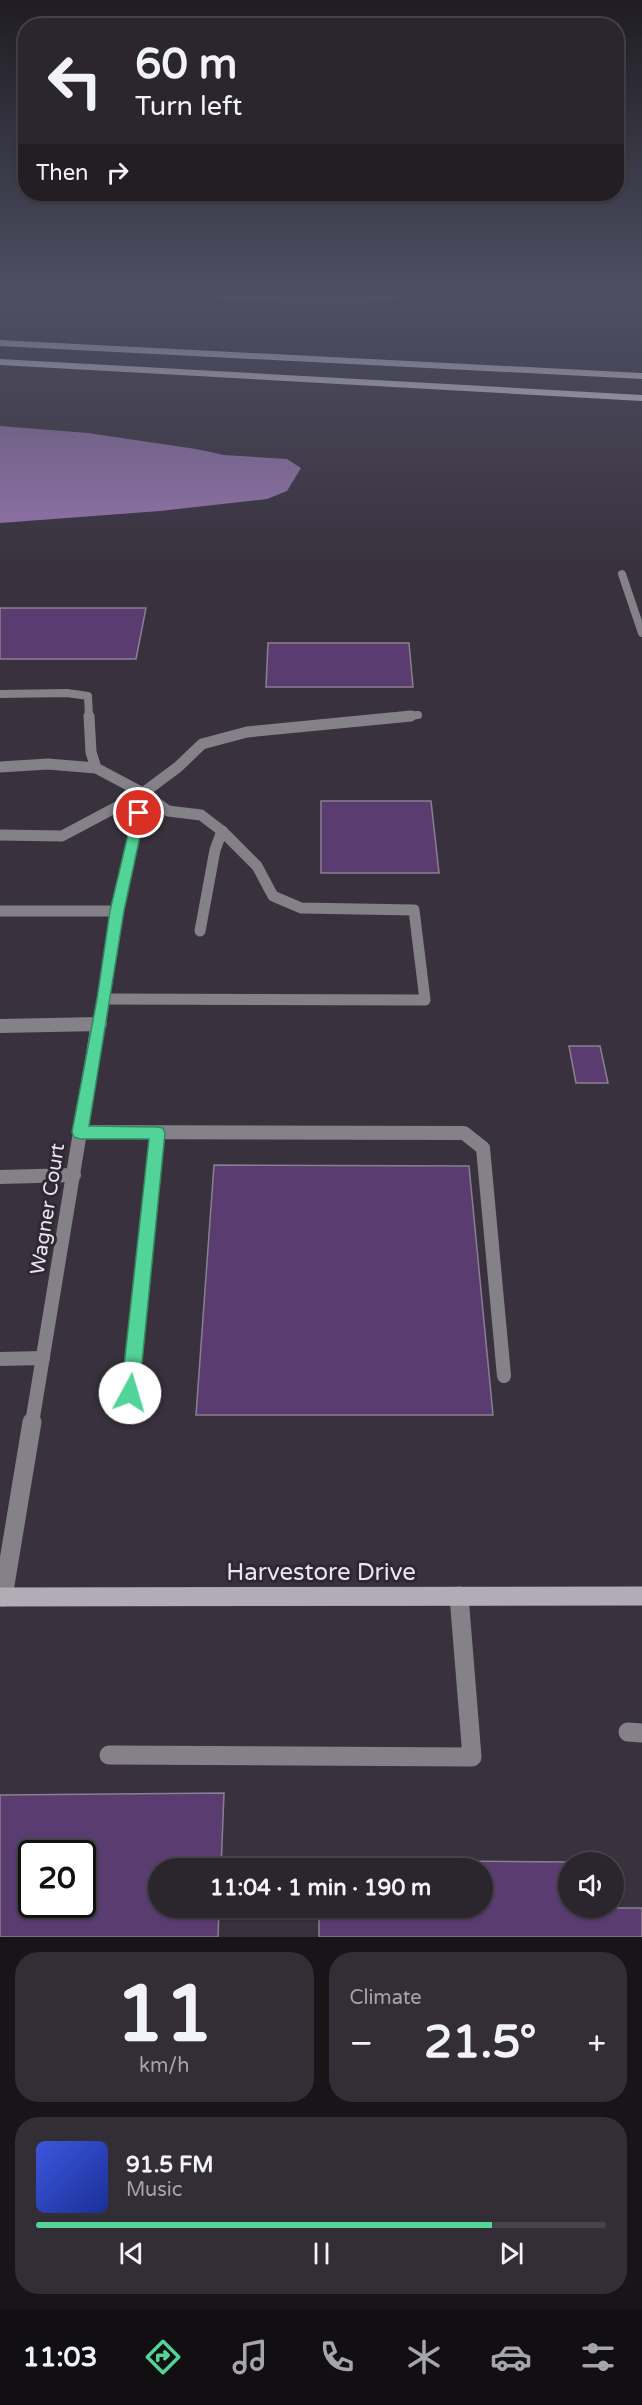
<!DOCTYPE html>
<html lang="en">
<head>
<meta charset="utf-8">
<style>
	body { margin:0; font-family:"Varela Round",sans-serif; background:#332e36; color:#f1f3f6; height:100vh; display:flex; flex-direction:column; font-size:22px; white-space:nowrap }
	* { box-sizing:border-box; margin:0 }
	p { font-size:20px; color:#a6a5aa }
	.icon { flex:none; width:33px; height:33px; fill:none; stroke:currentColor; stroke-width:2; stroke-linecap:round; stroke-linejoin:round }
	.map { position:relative; height:1937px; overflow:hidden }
	.sheet { display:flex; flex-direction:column; gap:15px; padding:15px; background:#181519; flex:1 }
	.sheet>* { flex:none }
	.guide { position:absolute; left:18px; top:18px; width:606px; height:183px; border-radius:24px; box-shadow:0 2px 4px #0004,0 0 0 2px #47434a; background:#2b262e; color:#f1f3f6; overflow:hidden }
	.controls { position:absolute; left:558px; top:1852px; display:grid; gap:12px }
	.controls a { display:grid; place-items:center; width:66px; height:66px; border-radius:50%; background:#2b262e; box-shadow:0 2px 4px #0004,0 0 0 2px #47434a; font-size:30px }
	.speed { position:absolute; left:18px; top:1840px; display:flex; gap:12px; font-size:30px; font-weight:700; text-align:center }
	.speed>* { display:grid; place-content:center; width:78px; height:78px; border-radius:50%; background:#2b262e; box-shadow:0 2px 4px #0004,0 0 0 2px #47434a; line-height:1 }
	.speed .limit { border:3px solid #111; border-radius:9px; background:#fff; color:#111 }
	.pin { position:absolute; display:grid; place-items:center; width:51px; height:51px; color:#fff; margin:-26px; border:3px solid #fff; border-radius:50%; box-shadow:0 2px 6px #0007 }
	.me { position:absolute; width:66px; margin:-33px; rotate:6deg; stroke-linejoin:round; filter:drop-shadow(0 0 4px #0008) }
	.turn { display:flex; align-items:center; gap:21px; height:126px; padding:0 18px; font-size:27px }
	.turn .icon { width:78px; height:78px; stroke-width:2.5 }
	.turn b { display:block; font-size:42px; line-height:51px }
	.then { display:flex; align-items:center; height:57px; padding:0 18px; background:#0003; gap:12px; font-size:22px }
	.big { font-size:45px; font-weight:800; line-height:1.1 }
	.sheet .tile { flex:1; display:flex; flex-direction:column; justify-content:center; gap:9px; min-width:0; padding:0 21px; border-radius:24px; background:#332e36 }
	.sheet .dial { align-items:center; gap:0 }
	.dial b { font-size:78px; line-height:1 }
	.song { display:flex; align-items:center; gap:18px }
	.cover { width:72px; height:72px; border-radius:9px; background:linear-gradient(135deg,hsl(230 70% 55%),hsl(230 70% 35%)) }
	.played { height:6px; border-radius:3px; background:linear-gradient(90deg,#52d397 80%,#47434a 80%) }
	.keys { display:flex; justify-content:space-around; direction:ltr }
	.heat { display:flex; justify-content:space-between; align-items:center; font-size:33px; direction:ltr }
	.sheet .tiles { flex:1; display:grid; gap:15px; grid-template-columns:1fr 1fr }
	.tile:last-child { grid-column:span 2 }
	.trip { position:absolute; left:148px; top:1858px; width:345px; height:60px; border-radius:30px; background:#2b262e; box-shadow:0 2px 4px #0004,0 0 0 2px #47434a; font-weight:800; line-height:60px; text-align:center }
	.tabs { display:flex; height:96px; justify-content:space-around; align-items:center; background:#110f12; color:#a6a5aa }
	.tabs .icon { width:42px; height:42px }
	.tabs .selected { color:#52d397 }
	.tabs b { font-size:27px; color:#f1f3f6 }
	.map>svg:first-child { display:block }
	.water { fill:#9676ad }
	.building { fill:#5a3c70; stroke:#88808f; stroke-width:1.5; fill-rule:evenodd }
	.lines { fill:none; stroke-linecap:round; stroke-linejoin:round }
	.lane-far3 { stroke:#858188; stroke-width:8 }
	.lane-far2 { stroke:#858188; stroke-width:11 }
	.lane-far1 { stroke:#858188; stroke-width:14 }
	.lane { stroke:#858188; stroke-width:19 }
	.street-far3 { stroke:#858188; stroke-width:7 }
	.street-far2 { stroke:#858188; stroke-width:11 }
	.street-far1 { stroke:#858188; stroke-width:14 }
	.street { stroke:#858188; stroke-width:19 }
	.secondary { stroke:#b2acb6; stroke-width:19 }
	.highway { fill:#f4ebfb; fill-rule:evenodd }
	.route { fill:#52d397; stroke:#358962; stroke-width:1.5 }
	.labels { text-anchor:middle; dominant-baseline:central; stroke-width:6; stroke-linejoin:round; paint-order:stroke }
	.street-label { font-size:20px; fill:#eae6ee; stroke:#2f2834 }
	.near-street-label { font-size:24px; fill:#eae6ee; stroke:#2f2834 }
</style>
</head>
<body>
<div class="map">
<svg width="642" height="1937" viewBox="0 0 642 1937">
	<rect width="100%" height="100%" fill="#39323e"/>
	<path class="water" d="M0,426L88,433L196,449L224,455L287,459L301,468L287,491L267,499L160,511L0,523Z"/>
	<g class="building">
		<path d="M0,608H146L136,659H0Z"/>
		<path d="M268,643H409L413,687H266Z"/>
		<path d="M321,801H431L439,873H321Z"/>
		<path d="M569,1046H600L608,1083H576Z"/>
		<path d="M214,1165L469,1166L493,1415H196Z"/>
		<path d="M224,1793L221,1869H159V1908H219L218,1937H0V1795ZM32,1854H82V1905H32Z"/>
		<path d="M320,1860L568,1862V1908H642V1937H319V1908H483V1869H320Z"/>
	</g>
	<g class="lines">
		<g class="lane-far3">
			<path d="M622,574L642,633"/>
			<path d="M0,694L67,693L88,696L89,717"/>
			<path d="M396,717L418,715"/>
		</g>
		<g class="lane-far2">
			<path d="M89,716L91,752L96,768"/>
			<path d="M0,767L48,764L96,768L143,793L168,811L201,815L222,831L257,866L273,896L301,908L414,910L425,1000L104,999"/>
			<path d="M0,835L62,836L143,793L178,767L202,744L247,732L411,716"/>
			<path d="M0,911H117"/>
			<path d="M200,931L215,850L222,831"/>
			<path d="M51,1025L100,1024"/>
		</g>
		<g class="lane-far1">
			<path d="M0,1026L100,1024"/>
			<path d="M80,1132L464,1133L483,1148L504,1376"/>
			<path d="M0,1177L74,1175"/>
			<path d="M0,1359L43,1358"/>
			<path d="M130,1393L157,1133"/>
		</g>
		<g class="lane">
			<path d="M628,1732L642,1733"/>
			<path d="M109,1755L472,1757L459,1596"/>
		</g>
		<path class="street-far3" d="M192,294L335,300L411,294"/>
		<path class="street-far2" d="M98,1025L117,911L143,793"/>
		<path class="street-far1" d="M32,1423L98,1023"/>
		<path class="street" d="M3,1597L32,1422"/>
		<path class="secondary" d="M0,1597L642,1596"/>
		<g class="highway">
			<path d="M0,340L642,373V379L0,346Z"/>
			<path d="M0,359L642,395V401L0,365Z"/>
		</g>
	</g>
	<linearGradient id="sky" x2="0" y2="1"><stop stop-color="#1f1c22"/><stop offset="0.52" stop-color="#4e4f63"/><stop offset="1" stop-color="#4e4f63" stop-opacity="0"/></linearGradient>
	<rect width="642" height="566" fill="url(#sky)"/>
	<path class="route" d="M139,809L145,813L124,911L89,1126L157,1127L163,1128L165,1133L139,1393L137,1399L130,1402L124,1399L121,1393L149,1139H80L74,1137L72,1132L97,999L110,911L133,813Z"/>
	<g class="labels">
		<g class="street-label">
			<text transform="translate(48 1209) rotate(-81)">Wagner Court</text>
		</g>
		<g class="near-street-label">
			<text x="321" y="1572">Harvestore Drive</text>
		</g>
	</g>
</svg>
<div class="controls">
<a><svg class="icon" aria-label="sound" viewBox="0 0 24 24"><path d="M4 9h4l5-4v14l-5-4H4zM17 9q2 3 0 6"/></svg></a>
</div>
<div class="speed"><div class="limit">20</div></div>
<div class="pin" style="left:139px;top:813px;background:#d93025"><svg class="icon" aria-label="arrive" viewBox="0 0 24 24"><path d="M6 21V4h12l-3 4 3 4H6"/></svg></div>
<svg class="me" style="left:130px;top:1393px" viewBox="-20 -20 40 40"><circle r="19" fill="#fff"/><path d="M0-13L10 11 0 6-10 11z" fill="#52d397"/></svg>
<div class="trip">11:04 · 1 min · 190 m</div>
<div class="guide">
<div class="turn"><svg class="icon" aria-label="left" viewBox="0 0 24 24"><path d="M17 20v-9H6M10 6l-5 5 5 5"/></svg><div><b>60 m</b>Turn left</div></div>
<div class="then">Then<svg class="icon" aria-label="right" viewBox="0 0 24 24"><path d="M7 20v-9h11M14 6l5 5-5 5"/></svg></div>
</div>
</div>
<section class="sheet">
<div class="tiles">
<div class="tile dial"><b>11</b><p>km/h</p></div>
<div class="tile"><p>Climate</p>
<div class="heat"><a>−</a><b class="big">21.5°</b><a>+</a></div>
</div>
<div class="tile">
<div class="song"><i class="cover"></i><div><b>91.5 FM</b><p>Music</p></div></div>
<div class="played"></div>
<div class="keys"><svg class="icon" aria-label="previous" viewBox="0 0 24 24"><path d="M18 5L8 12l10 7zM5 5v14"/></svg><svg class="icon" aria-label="pause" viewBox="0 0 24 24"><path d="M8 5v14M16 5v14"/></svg><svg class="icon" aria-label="next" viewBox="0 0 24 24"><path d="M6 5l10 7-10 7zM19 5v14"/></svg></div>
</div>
</div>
</section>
<nav class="tabs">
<b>11:03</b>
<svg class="icon selected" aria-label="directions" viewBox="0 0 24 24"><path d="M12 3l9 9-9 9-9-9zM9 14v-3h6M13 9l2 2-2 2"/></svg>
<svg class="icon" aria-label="music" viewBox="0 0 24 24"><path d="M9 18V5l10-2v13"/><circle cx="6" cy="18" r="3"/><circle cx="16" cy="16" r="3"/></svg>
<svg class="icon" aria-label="phone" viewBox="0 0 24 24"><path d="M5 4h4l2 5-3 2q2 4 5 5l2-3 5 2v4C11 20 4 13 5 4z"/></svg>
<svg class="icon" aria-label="climate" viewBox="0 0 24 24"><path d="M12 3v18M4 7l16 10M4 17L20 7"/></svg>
<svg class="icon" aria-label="car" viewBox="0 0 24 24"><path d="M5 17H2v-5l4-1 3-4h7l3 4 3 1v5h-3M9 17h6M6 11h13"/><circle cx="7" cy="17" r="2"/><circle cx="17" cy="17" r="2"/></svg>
<svg class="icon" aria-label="filters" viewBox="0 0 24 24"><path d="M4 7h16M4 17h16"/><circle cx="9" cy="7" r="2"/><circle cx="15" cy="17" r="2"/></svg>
</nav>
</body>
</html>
